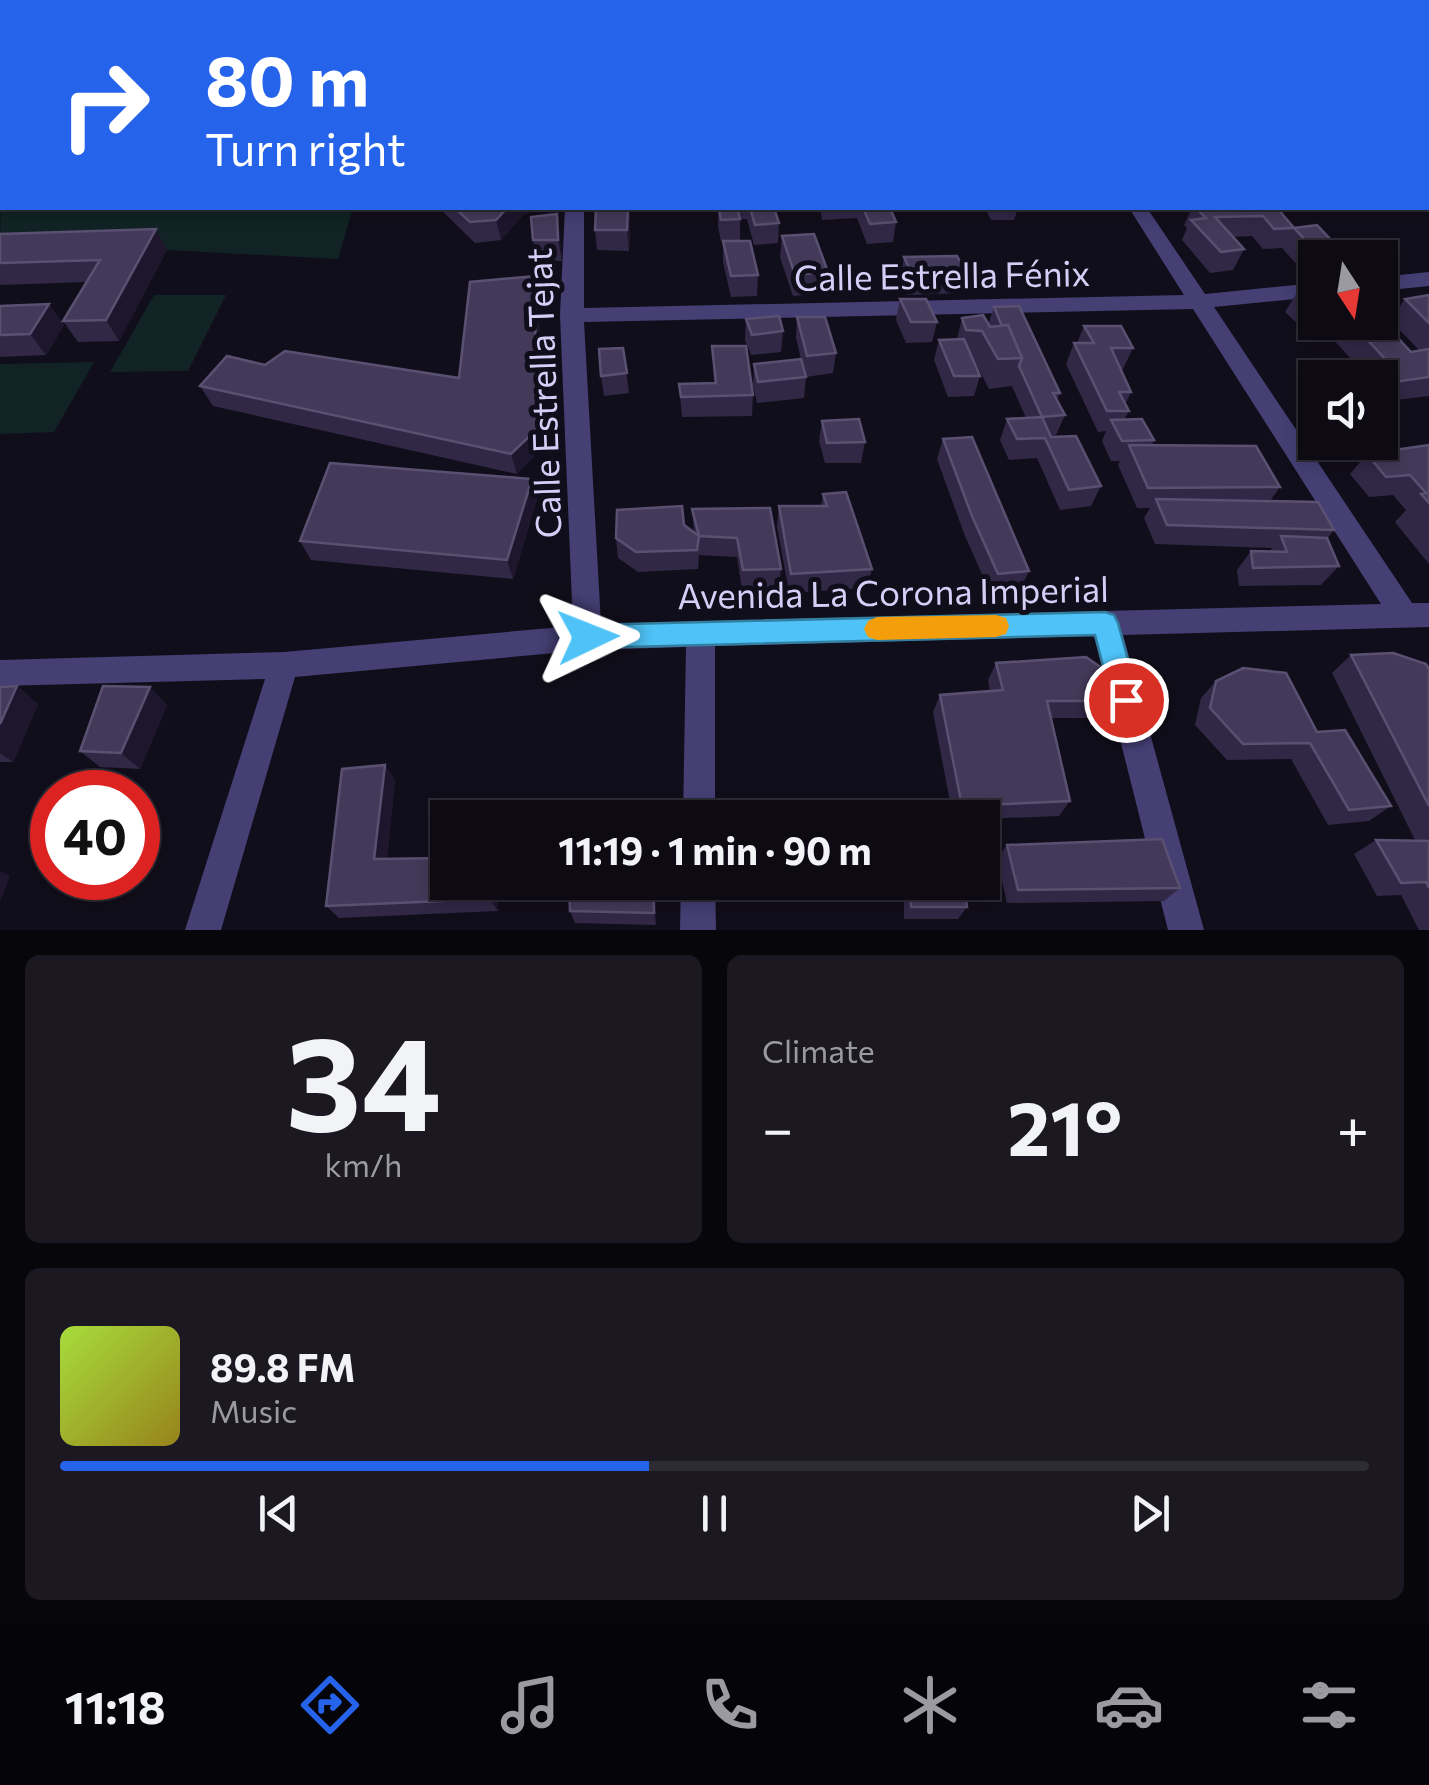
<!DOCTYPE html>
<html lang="en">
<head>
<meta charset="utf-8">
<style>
	body { margin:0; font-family:Commissioner,sans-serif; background:#1b1822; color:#f1f3f6; height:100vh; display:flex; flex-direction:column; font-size:38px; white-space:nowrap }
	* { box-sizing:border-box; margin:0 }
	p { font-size:32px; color:#9a9aa0 }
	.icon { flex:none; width:55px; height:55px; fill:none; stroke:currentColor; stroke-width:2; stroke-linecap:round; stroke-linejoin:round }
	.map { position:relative; height:930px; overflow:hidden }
	.sheet { display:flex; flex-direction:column; gap:25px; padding:25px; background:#07060b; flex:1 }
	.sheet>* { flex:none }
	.hud { position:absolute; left:0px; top:0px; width:1430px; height:210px; box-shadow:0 5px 15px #0003,0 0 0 2px #2d2b34; background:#2563eb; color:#fff; overflow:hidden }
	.needle { width:65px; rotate:168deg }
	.tools { position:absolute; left:1298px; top:240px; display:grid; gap:20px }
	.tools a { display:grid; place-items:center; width:100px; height:100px; border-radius:0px; background:#0d0a14; box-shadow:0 5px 15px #0003,0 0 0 2px #2d2b34; font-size:50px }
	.speed { position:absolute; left:30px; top:770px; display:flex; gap:20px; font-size:50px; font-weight:700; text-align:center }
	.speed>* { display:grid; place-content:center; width:130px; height:130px; border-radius:50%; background:#0d0a14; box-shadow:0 5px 15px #0003,0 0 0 2px #2d2b34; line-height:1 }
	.speed .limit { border:15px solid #d22; background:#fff; color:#111 }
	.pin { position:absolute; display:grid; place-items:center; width:85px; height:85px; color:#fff; margin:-42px; border:5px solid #fff; border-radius:50%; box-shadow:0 2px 10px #0007 }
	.me { position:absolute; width:110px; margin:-55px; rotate:88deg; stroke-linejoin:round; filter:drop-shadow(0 0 8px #0008) }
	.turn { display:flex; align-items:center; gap:35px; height:210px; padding:0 40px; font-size:45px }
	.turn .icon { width:130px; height:130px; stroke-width:2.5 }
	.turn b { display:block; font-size:70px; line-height:85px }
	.big { font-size:75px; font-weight:700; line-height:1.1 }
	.sheet .card { flex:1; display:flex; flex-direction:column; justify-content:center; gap:15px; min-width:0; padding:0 35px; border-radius:15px; background:#1b1822 }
	.sheet .dial { align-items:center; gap:0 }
	.dial b { font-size:130px; line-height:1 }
	.song { display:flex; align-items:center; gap:30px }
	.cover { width:120px; height:120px; border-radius:15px; background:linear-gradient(135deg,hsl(80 70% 55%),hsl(50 70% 35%)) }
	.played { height:10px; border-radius:5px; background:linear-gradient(90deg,#2563eb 45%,#2d2b34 45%) }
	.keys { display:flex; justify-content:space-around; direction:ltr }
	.heat { display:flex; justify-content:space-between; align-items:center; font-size:55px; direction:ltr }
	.sheet .tiles { flex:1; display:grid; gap:25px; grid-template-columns:1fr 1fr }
	.card:last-child { grid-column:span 2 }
	.trip { position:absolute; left:430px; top:800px; width:570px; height:100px; border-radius:0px; background:#0d0a14; box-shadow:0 5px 15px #0003,0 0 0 2px #2d2b34; font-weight:700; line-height:100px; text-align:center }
	.tabs { display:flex; height:160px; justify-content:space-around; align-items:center; background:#050408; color:#9a9aa0 }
	.tabs .icon { width:70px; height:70px }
	.tabs .selected { color:#2563eb }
	.tabs b { font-size:45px; color:#f1f3f6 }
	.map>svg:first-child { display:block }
	.green { fill:#112324 }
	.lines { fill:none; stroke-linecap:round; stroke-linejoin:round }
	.path { stroke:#3c9c9f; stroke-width:4; stroke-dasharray:4 5; stroke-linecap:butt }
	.minor { fill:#453f74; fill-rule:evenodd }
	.wall { fill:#312846 }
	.shaded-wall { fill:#1d162d }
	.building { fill:#433a59; stroke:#5a5172; stroke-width:2.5 }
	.route { fill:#4fc3f7; stroke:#337fa1; stroke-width:2.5 }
	.slow { fill:#f59e0b }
	.labels { text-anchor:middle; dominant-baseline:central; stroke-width:10; stroke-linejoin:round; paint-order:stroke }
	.street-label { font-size:35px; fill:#d7cef8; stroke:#110e1b }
</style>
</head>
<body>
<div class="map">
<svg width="1429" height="930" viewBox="0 0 1429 930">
	<rect width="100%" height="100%" fill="#110e1b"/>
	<g class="green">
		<path d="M2,105V208H353L338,259L167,250L0,256Z"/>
		<path d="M154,295H226L188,371L110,372Z"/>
		<path d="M94,362L54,432L0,434V364Z"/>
	</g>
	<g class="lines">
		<g class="path">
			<path d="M209,0L315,1"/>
			<path d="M103,2H124"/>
			<path d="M128,2L145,0"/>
		</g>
		<g class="minor">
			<path d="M334,0H536L535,2Z"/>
			<rect x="568" y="0" width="14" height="2"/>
			<path d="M993,0H1007L1008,2H994Z"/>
			<rect x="0" y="7" width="2" height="8"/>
			<rect x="1428" y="8" width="1" height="9"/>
			<path d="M2,72V84L0,85V73Z"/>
			<path d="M565,208H584V308L1184,295L1129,208H1147L1205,294L1315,283V297L1214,307L1412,603H1429V627L1123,635L1204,930H1168L1094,636L715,646V818H683L686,647L588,650L295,677L221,930H185L265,679L0,686V660L284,652L573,626L560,315ZM1193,309L1381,604L601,624L584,322Z"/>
			<path d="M1429,272V286L1380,291V277Z"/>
			<path d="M681,882H715L716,930H680Z"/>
		</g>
	</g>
	<g class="wall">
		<path d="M894,0H932V2H893Z"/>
		<path d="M1152,0H1185L1184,2H1152Z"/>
		<path d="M1201,0H1414L1413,2H1273L1270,1V2H1204Z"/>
		<path d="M1428,89L1429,90V141L1428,139Z"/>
		<path d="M439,208H536L522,216L501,240L475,243Z"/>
		<path d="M629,208L630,224L629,251L597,250L595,230Z"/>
		<path d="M717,208H782H775L779,223L778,243L754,245L747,219H740V240L721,241L718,227V208Z"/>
		<path d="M820,208H890L896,222L893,242L867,244L857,218L822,220Z"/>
		<path d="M985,208H1018L1014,220H991Z"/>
		<path d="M1192,208H1277L1294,228L1345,255L1344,258H1315V278H1309L1282,248L1263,249L1252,236L1233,237L1244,249L1233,270L1210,273L1182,240L1187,228L1184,225Z"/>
		<path d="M557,214L562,261L537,260L533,240Z"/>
		<path d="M0,234L167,250L119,341L78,342L63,321L87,282L0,285Z"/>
		<path d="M782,236L828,272L826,293L793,296L780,257Z"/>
		<path d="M723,241L758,275L757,296L731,297L723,262Z"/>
		<path d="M904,257L966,272L961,293L907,295L900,278Z"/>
		<path d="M535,276L539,297L540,450L517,474L213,406L200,386L265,365L459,378Z"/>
		<path d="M1315,290V322H1380L1411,352L1419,350L1390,320L1405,299L1429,295V396L1380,402V378H1357L1362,371L1320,325L1300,326L1285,312L1298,291Z"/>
		<path d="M900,299L937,322L932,342L906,343L896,320Z"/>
		<path d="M49,304L64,325L46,355L0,357V306Z"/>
		<path d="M994,307L1060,393L1057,400L1065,415L1056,435L1050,436L1101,486L1091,506L1060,510L1037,458L1009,460L1000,440L1007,419L1026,418L1012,386L989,389L974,360L980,376L974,396L948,397L934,360L939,340L957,339L962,318L988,325Z"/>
		<path d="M797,317L836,353L833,373L806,377L804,398L757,403L753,385L754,364L801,359L796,338Z"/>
		<path d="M746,319L783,331L781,352L751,355L745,340Z"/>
		<path d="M1084,326L1133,348L1123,369H1121L1131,392L1125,405L1129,411L1124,420L1154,440L1152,445L1280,487L1270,501L1334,530L1327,539L1339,566L1321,585L1239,586L1237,570L1251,551H1270L1272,548L1155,544L1144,518L1150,508H1137L1118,465L1120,461H1111L1102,441L1106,431L1098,432L1066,364L1074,343H1077Z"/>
		<path d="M712,346L753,395L752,416L682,417L679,384L714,383Z"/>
		<path d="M623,348L629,393L604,396L601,376Z"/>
		<path d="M822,421L865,442L861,463H825L819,441Z"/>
		<path d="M943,439L1029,571L1020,590L990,592L965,536L937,459Z"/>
		<path d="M1429,445V564L1395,522L1406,510L1393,495L1369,497L1350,474L1367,454Z"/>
		<path d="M532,479L537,499L513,579L311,560L300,541Z"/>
		<path d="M823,494L872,569L867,588L789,593L777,526L779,506H821Z"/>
		<path d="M770,508L781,569L779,588L742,589L737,557L699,555L698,569L638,572L618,558L616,538L684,525L694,532L692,509Z"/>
		<path d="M1351,655L1429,669V930H1419L1401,895L1377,896L1354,854L1376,840H1415L1332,673Z"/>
		<path d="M996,663L1111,701L1099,718H1051L1070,801L1059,816L982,819V818H953L933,712L940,695L990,691L988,680Z"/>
		<path d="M1216,681L1317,732L1391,806L1369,821L1328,825L1291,759L1227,760L1195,725L1201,698Z"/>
		<path d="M17,686L38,704L13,762H0V687Z"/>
		<path d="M167,705L140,769L100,767L80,751Z"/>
		<path d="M385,765L395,780L387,859L448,882H498V911L339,918L326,906Z"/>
		<path d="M1007,845L1180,888L1164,901L1007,903L997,859Z"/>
		<path d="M655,882L656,925L575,923L570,911Z"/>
		<path d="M823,882H964L967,907L958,919H904V899L825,902Z"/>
	</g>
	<g class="shaded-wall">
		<path d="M507,208H536L522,216L501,240L496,220Z"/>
		<path d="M629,208L630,224L629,251L627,230Z"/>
		<path d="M557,214L560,235L562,261L558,240Z"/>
		<path d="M156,229L167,250L119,341L106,320Z"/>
		<path d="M535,276L539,297L540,450L517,474L511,454Z"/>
		<path d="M49,304L64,325L46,355L30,334Z"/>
		<path d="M532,479L537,499L513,579L507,560Z"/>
		<path d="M17,686L38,704L13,762L0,753V724Z"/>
		<path d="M150,687L167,705L140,769L121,753Z"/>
		<path d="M385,765L395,780L386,872L374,859Z"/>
		<path d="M0,871L10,876L0,902Z"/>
		<path d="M490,882H498V911L490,899Z"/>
		<path d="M653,882H655L656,925L654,913Z"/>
	</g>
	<g class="building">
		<rect x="418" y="0" width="87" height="2"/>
		<path d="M793,0H858L859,2H782L781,1Z"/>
		<path d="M1346,0H1414L1350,2Z"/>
		<path d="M455,208H507L496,220L470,222Z"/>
		<path d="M596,208H628L627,230H595Z"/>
		<path d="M719,208H737L740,219L721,220Z"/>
		<path d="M750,208H774L779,223L755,225Z"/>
		<path d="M863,208H890L896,222L870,224Z"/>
		<path d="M1196,208H1277L1294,228L1274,229L1263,216L1215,217L1244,249L1221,252L1191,220L1206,218Z"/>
		<path d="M557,214L558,240H533L531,217Z"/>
		<path d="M1317,225L1345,255L1322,258L1294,228Z"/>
		<path d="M156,229L106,320L63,321L100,260L0,263V234Z"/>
		<path d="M814,234L828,272L795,275L782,236Z"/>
		<path d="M723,241H750L758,275L731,276Z"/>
		<path d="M957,256L966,272L912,274L904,257Z"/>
		<path d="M535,276L536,430L511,454L200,386L227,356L265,365L285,351L459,378L470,282Z"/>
		<path d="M1315,290V306H1313L1298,291Z"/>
		<path d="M1429,295V323L1405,299Z"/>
		<path d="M900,299H926L937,322H911Z"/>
		<path d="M49,304L30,334L0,335V306Z"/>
		<path d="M1019,306L1060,393H1053L1065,415L1042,417L1019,366L1022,358L1008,325L1002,326L994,307Z"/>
		<path d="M983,315L990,327L1008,325L1022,358L998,359L982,331L966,330L962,318Z"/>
		<path d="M779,316L783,331L752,335L746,319Z"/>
		<path d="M797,317H825L836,353L807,356Z"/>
		<path d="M1380,319L1411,352L1429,349V377L1387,383L1368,362L1386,360L1351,322H1380Z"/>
		<path d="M1084,326H1121L1133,348H1111L1131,392H1119L1129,411H1107L1074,343H1094Z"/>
		<path d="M964,339L980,376H954L939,340Z"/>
		<path d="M712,346H746L753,395L681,397L679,384L716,383Z"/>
		<path d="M623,348L627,373L601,376L599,349Z"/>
		<path d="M801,359L806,377L758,382L754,364Z"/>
		<path d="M1042,417L1051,437L1076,436L1101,486L1069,490L1045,438L1017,439L1007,419Z"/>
		<path d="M859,419L865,442L827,443L822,421Z"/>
		<path d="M1142,419L1154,440L1122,441L1111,420Z"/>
		<path d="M972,437L1029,571L998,574L972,516L943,439Z"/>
		<path d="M1129,445L1256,446L1280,487L1148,488Z"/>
		<path d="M1429,445V493H1426L1410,475L1386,477L1367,454Z"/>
		<path d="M330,463L532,479L507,560L300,541Z"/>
		<path d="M846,492L872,569L791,574L779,506H827L823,494Z"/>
		<path d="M1429,493V503L1421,494Z"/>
		<path d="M1156,499L1318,502L1334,530L1167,525Z"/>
		<path d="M682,506L684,525L699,536L697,550L636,552L616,538L617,510Z"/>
		<path d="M770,508L781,569L743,570L737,538L699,536L692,509Z"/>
		<path d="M1281,536L1327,538L1339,566L1253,568L1251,551L1287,552Z"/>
		<path d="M1393,653L1426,664L1429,669V806L1351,655Z"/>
		<path d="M1086,657L1115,677L1111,701H1047L1070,801L962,806L940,695L1003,690L996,663Z"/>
		<path d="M1243,668L1286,673L1317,732L1345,730L1391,806L1349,810L1310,743L1243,744L1210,708L1216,681Z"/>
		<path d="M17,686L0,724V687Z"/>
		<path d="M103,686L150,687L121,753L80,751Z"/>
		<path d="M385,765L374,859L448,858V882H490V899L326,906L342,769Z"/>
		<path d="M1162,839L1180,888L1018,890L1007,845Z"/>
		<path d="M1376,840L1429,841V888L1426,882L1401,883Z"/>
		<path d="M569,882H653L654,913L570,911Z"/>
		<path d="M828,882H964L967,907H911V886L829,889Z"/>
	</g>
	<path class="route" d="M1105,612L1114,615L1118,623L1139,700L1135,709L1126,712L1116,709L1112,700L1095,635L588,648L579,645L575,637L579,629L588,625Z"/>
	<path class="slow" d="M996,615L1006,618L1009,626L1006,634L996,637L877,640L868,637L864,629L868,621L877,617Z"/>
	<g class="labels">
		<g class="street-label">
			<text transform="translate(942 274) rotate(-1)">Calle Estrella Fénix</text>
			<text transform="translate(542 393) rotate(-92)">Calle Estrella Tejat</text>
			<text transform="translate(893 591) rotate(-1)">Avenida La Corona Imperial</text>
		</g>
	</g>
</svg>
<div class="tools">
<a><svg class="needle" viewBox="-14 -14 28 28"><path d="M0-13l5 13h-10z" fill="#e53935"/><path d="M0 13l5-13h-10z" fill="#9a9aa0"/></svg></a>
<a><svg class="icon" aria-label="sound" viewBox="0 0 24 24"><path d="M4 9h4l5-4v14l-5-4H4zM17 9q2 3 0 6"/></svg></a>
</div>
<div class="speed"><div class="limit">40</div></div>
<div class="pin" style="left:1126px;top:700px;background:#d93025"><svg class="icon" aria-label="arrive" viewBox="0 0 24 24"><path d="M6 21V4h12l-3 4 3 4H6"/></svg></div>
<svg class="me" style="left:588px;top:637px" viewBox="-20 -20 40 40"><path d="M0-17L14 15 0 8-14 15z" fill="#4fc3f7" stroke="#fff" stroke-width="4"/></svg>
<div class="trip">11:19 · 1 min · 90 m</div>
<div class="hud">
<div class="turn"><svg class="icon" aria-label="right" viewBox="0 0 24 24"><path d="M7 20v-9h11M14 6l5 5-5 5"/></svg><div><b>80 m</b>Turn right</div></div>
</div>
</div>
<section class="sheet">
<div class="tiles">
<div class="card dial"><b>34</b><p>km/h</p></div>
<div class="card"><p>Climate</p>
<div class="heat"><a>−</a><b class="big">21°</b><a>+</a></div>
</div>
<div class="card">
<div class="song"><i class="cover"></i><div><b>89.8 FM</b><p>Music</p></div></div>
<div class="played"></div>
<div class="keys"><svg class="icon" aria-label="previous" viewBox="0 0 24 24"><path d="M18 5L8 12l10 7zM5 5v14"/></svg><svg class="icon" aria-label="pause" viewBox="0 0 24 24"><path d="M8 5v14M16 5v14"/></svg><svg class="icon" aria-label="next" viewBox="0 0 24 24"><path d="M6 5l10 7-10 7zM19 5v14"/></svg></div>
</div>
</div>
</section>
<nav class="tabs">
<b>11:18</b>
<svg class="icon selected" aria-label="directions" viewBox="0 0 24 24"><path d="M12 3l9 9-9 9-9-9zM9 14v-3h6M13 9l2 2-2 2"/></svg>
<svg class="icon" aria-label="music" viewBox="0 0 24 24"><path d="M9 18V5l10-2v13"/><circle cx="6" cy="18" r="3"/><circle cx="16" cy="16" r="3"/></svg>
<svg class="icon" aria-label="phone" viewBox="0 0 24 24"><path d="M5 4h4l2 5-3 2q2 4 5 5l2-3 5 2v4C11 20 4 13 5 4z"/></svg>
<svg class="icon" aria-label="climate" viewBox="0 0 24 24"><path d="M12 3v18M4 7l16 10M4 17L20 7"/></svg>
<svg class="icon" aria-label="car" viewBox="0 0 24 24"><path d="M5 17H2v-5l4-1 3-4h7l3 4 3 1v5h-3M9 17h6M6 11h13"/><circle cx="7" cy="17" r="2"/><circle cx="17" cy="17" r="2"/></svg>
<svg class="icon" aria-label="filters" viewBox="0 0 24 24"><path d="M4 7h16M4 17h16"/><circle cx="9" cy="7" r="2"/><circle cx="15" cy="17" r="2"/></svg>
</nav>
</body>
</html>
